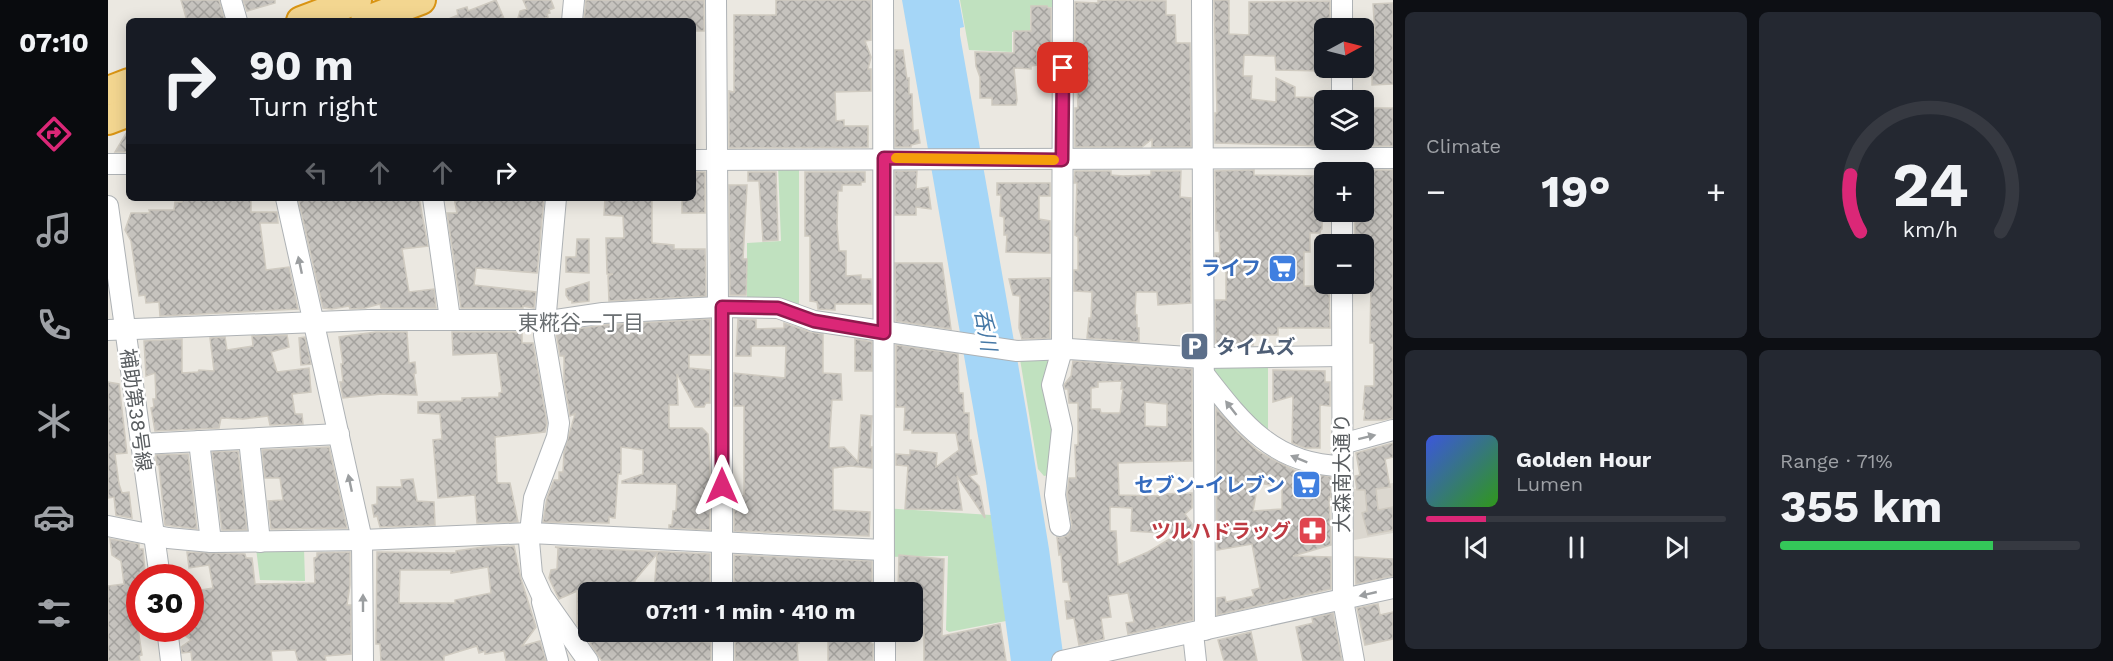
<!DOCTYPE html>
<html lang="en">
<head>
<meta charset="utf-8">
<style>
	body { margin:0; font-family:"Work Sans","Noto Sans JP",sans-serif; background:#242831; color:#f1f3f6; height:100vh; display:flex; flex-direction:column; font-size:22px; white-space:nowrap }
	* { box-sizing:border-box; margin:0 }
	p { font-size:20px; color:#9ea1a6 }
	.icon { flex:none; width:33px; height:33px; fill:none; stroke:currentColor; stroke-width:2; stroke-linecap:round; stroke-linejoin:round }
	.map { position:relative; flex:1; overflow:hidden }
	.sheet { display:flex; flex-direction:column; gap:12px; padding:12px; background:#0d0f14; width:720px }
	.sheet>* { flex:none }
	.top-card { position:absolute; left:18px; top:18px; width:570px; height:183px; border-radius:9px; box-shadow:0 3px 15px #0003; background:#171b24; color:#f1f3f6; overflow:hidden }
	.needle { width:39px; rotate:83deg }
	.buttons { position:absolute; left:1206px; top:18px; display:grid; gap:12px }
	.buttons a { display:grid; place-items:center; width:60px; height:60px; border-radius:9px; background:#171b24; box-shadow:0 3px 15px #0003; font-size:30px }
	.speed { position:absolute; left:18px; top:564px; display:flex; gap:12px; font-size:30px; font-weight:700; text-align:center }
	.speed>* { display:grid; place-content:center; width:78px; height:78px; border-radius:50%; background:#171b24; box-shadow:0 3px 15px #0003; line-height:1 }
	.speed .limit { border:9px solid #d22; background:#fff; color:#111 }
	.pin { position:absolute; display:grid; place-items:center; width:51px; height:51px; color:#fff; margin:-26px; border-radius:12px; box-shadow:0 3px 9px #0006 }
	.me { position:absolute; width:66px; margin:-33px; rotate:0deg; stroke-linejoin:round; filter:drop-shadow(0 0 4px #0008) }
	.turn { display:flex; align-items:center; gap:21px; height:126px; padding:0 24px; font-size:27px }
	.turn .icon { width:78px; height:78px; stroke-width:2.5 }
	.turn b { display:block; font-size:42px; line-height:51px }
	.lanes { display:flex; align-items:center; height:57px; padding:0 24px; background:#0003; justify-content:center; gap:30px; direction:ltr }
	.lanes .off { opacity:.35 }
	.big { font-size:45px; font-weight:700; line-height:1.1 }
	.sheet .card { flex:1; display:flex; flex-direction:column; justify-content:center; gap:9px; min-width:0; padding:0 21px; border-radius:9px; background:#242831 }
	.sheet .dial { align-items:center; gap:0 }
	.dial svg { height:156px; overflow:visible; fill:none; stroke:#363941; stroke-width:7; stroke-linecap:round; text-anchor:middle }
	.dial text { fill:#f1f3f6; stroke:none }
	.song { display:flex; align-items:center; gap:18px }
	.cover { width:72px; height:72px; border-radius:9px; background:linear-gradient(135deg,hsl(230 70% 55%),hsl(110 70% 35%)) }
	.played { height:6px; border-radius:3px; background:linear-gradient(90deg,#db2777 20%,#363941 20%) }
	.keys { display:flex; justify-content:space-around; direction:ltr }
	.heat { display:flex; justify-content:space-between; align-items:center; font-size:33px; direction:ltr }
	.charge { height:9px; border-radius:4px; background:linear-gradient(90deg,#34c759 71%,#363941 0) }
	.sheet .tiles { flex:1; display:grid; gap:12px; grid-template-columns:repeat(2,1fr) }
	.trip { position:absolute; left:470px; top:582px; width:345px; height:60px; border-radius:9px; background:#171b24; box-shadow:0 3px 15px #0003; font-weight:700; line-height:60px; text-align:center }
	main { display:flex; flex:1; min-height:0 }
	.tab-bar { display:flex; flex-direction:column; width:108px; justify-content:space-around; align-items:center; background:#090b0e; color:#9ea1a6 }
	.tab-bar .icon { width:42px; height:42px }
	.tab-bar .current { color:#db2777 }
	.tab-bar b { font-size:27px; color:#f1f3f6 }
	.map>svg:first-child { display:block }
	.education { fill:#dbd7cf }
	.park { fill:#c0e1bf }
	.water { fill:#a5d6f7 }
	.building { fill:url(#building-cross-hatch); stroke:#cfcac0; stroke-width:1.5; fill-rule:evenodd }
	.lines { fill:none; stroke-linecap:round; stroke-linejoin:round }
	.minor-casing { stroke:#aeb2b5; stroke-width:22 }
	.highway-casing { stroke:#d99413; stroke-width:32 }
	.minor { stroke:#fff; stroke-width:20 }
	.highway { stroke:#f3d690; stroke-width:28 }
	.oneway { fill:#9b9ea0 }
	.route-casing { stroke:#8e194d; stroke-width:15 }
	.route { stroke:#db2777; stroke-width:10 }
	.slow { stroke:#f59e0b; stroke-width:10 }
	.labels { text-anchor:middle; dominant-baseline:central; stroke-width:5; stroke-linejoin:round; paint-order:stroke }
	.shop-label { font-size:20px; font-weight:bold; fill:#366cbe; stroke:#fff; text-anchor:end }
	.service-label { font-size:20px; font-weight:bold; fill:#4e5e75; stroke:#fff; text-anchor:start }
	.street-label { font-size:20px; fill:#595d60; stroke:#fff }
	.health-label { font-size:20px; font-weight:bold; fill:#be3a42; stroke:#fff; text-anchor:end }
	.neighbourhood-label { font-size:21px; fill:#6a6f72; stroke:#fff }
	.water-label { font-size:21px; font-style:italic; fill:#4578a6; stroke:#fff }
</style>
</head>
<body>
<main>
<nav class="tab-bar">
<b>07:10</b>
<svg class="icon current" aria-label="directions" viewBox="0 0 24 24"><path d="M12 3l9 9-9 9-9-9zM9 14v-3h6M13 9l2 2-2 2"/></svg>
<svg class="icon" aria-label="music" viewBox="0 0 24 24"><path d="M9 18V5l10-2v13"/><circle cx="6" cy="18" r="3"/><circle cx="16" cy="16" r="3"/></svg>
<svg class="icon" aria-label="phone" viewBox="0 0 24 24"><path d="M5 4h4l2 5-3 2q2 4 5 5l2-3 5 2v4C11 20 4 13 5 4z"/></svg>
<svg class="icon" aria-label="climate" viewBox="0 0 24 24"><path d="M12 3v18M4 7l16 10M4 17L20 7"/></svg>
<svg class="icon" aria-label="car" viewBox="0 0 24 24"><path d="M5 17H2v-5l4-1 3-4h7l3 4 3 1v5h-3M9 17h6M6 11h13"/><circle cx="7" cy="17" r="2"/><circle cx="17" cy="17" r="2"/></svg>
<svg class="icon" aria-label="filters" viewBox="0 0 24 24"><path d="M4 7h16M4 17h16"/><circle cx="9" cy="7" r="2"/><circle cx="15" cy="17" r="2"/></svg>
</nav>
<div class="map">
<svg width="1285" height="661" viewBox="0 0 1285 661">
	<defs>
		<pattern id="building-cross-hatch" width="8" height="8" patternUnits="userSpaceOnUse" patternTransform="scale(1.5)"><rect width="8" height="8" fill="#c6c3be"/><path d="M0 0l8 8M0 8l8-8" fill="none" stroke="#a4a29e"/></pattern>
	</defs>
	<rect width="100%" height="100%" fill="#ebe8e1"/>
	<path class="education" d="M1285,483V533L1246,540V489Z"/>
	<g class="park">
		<path d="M852,0H949V7L922,8V31L904,32V52L861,50Z"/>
		<path d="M670,165H691V309L639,303V243L673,241Z"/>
		<path d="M947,358L949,430L945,474L936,476L930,469L912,359Z"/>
		<path d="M1160,365V435L1105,374V366Z"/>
		<path d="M775,508L883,515L898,621L841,632L838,630L840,556L775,557Z"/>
		<path d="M148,548L196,549L197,581L152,580Z"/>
	</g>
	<path class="water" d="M794,0H851L856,27L852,28V35L919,415L941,549L956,661H903L878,482Z"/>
	<g class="building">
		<path d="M73,0H111L117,21H79Z"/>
		<path d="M135,0H167V3L139,11Z"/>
		<path d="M388,0L397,21H336L350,15L349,10L359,7L360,11Z"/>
		<path d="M415,0H443L446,8L441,10L442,13L439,14L440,17L429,21H418L410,18L412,11L419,9Z"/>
		<path d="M478,0H596V31H585V21H476Z"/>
		<path d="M668,0H763V40L757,41L763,57L760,69H763V91L727,92L728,121L736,120V126H760V147L621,148V91L626,92V15H668Z"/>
		<path d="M990,0L1058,1V15H1067L1068,43H1082L1083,147H1044V139L1034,147H967V108H970L969,83L972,69H967V2L990,3Z"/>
		<path d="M1106,0H1121V34L1141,35V2L1222,1V18L1220,21H1216V71L1168,70L1167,56L1136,55L1135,76H1144L1143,99L1168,102V78L1187,87V97L1216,98V146L1107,143V113H1109Z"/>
		<path d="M1285,3V84L1264,85V56H1266L1265,35H1267L1265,4Z"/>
		<path d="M923,6H939L940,8H943V47L929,46V65L923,66V69L906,68L909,100L908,105H884V98H872V77L868,66L867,52L906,53V31H923Z"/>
		<path d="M787,50H795L799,79L801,78V94H804L805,131L810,130L812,143L803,145V147H787Z"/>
		<rect x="1256" y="108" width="29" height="38"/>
		<path d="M20,130H21V152H7Z"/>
		<path d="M1146,170V175L1213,176V179L1215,180L1214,229H1213L1212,233H1202V252H1196V286H1221L1222,328H1170V335H1145V345L1108,346L1107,300H1118V268H1107V253H1112L1111,231H1108L1107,171Z"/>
		<path d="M1256,170H1285V418L1274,420H1256L1257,409H1255L1257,386H1266V343H1262L1263,280H1266L1265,250H1256V244H1247V212H1256Z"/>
		<path d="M787,171H809L808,189L820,187L823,209L808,207V215H787Z"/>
		<path d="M967,171H1003V175L1015,176L1043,175V171H1073L1072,197L1083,198V303L1050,305L1049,292H1028L1027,314L1029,315V328H1031V342L979,338L981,318H983L984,292L966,291V270H970V237L967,235L969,183H966Z"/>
		<path d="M585,172H597V213H574V198H585Z"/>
		<path d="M640,172H668L670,240L655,241L651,181H640Z"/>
		<path d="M697,172H757V182H753V185H734V191H730L729,225L731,251H738V276L753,275V279H763L764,304H727V310L710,309L709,302L702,301V236H697Z"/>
		<path d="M889,183H942V196H931V219L942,221V253L898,252L899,235H896V217L892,216L893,195H889Z"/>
		<path d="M621,185H639L635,259H639L638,295H622Z"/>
		<path d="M74,198H90V200H143V212H169L170,223H152L158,270L181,267L190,309L52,316L51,302L38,303L37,295L31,296L23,241L17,230L23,213H42L41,210H66L67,202H74Z"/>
		<path d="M190,198H311L320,246L294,249L301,292L326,289L328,308H273L272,304L257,308L242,309L241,306L224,309L215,308Z"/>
		<path d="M346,198H436L429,273L368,268L366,285L428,292L426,308L415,306V308H353L339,213H349Z"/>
		<path d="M497,198H544V243L566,245V249H597L598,296L501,301L500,276L505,274H499L498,238H516L515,216L496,215Z"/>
		<path d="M469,239H481V273L458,272V257H468Z"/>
		<path d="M787,263H834L843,329L788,321Z"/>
		<path d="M942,278V338L914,339L911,328L912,296L905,295L901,279Z"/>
		<path d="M481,282V301L464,303V300H461L458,295V289Z"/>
		<path d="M602,319V355H581V368L602,370V403H598L596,407H587L569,374L570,405H561V428H594L600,434L602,464V530L561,528V525H564L565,511H568L569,486L568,484L514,483V481L535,474V450L513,447V474H510L507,518L501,517V523L435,522L439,498L446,480H451V472H455L456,452L467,414L462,416L456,380V356H452L448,332L496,325Z"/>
		<path d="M630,319L648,320V329L676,328V323L702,332L715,334V373L733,374L734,400H724L721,448L736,447L750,462L753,415L764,416L762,447H764V468L742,466L725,468V510L762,512L761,536L626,531V495L636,496V406H626V373L677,378L678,346H643V356H628Z"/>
		<path d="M268,332H299L301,363L307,362L308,373L306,374L309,395L274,394L235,398L232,382H235L233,364H235L231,337Z"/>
		<path d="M344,332H414V343H425L439,423L437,432L387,437L389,483H402L410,522L369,523L367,495L330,498L325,440L334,439L332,414L310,413V402L354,401V398L391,397V393L394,392L389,353L345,355Z"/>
		<path d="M179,335L181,347L163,352L169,372L201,368L203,392L184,394L187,414H194L195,424L162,425L160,416L135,419L113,418L111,428L47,431L43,408L46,407L45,399H48L47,373L38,376L36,341L74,339V373L90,372L91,370L106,371L102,338L117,337L119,350L145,346L144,336Z"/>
		<path d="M197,337L203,364L193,365L191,338Z"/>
		<path d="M747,339L764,342V371H747Z"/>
		<path d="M788,345L850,354L851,393H855L856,413H861V441L863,440L869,474L861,476L871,486L877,518L849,476L854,510L797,509L800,466L788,465V454L802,455V450L829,453L828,467L851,450L848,433H804V430H796L797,407H788Z"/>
		<path d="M965,361L1084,369V461L1010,463L1011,495L1052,496V494L1084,493V508L1077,514L1084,524L1085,620L1020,634L1018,623L1026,622L1020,593L1000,596L1003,617L993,618L996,639L971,645L966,618L959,619L957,601H963L960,582H955L953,554L951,555L949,537L954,538L960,535L964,525L959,495L961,478H968L967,445H970V403H961L960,389H957L956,385L963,376ZM1014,381L1013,389H1015L1012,413H993L992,409H983V388L990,387V382ZM1037,402L1059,404V427L1037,426ZM1002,507L1024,508L1023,531L1070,534L1040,552L1010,565L1008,531H1002Z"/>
		<path d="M1165,370L1217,371V382H1222V406L1212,405V448H1197L1184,443L1185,396L1165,402Z"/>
		<path d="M0,382L11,384L19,453L7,454L11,484L14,493L21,492L24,518L8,515L6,497L0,498Z"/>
		<path d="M1108,408L1130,433L1150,451L1164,459L1186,470L1223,477V497H1221L1223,545L1185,556L1223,557V589L1109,615V598L1117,597L1118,602L1146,596L1144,590L1152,588L1144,544L1109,550ZM1150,483L1174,487V509L1145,511Z"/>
		<path d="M1285,443V457L1277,459L1282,487L1268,489L1270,510L1285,507V530L1260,535L1254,513L1259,511L1257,490H1249L1247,476L1252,475L1248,453Z"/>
		<path d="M221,447L239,528L163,529L160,501L175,500L172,478H157L154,450Z"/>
		<path d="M130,451L139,530H114L104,452Z"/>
		<path d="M80,454L89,529L57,525L51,466L48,464V455Z"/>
		<path d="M305,479L309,501L326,502L327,525L272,527L269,516L266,517L264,505L269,504V487H294L293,480Z"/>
		<path d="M2,539L31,544V549H35L37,571L32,572V601L26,602L34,655L31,656L32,661H0V586L16,584L13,561L4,555Z"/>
		<path d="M406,546L413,579L428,627L414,646L432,641L438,661H398L396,651L377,654V651L371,653L369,646L336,656V661H273L272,644H268L269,552L348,553V551L375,547ZM380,567L383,593L347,600V603H291L292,570H343V573Z"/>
		<path d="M447,547L602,554V583L577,584L578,592H546L549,554L527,580L526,592H480V631H473L469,625V591L451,599L441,578L443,570L449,569L450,548Z"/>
		<path d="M79,552L137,554L138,558H144L147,584L207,583L206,558L209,557V553L242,552V585L239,605H243V654L217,656L218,661H190L187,650L163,651L164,661H84L83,652L74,653L73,647L83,640L72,632L71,628H82V592L105,588L101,565L81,568Z"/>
		<path d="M626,555L764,561V592H626Z"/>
		<path d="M791,555L836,559L834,636L892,624L898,661H816V626H812V614L804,613V592H790V590Z"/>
		<path d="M1247,557L1285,559V576L1248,584Z"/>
		<path d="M1270,604L1272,615L1285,612V639L1257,645L1249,608Z"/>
		<path d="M1225,613L1234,661H1195L1188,627L1205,623L1204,618Z"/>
		<path d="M483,632H517V638L603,642V661H494L482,643Z"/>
		<path d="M627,632H691V643H689L690,661H627Z"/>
		<path d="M1143,632L1149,661H1116L1110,640Z"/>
		<path d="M720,635H763V644H765V661H720Z"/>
	</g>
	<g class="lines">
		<defs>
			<g id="minor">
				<path d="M123,0L129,21"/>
				<path d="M608,0L610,307"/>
				<path d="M775,0L776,592"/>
				<path d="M1094,0L1097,630"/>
				<path d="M1234,0V28"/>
				<path d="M464,21L466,0"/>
				<path d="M1234,68V100"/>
				<path d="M1234,140V172"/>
				<path d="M585,160L1285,158"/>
				<path d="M0,164H21"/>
				<path d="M178,198L254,540L255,661"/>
				<path d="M325,198L342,319"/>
				<path d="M448,198L436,335L451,423L449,437L426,498L421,541L424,574L434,596L480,661"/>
				<path d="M0,206L52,578"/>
				<path d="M1234,244V212"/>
				<path d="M1234,284L1235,600L1246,661"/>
				<path d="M614,307V592"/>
				<path d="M0,330L260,320H448L495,313L610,307L670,308L706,321L909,351L961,349L1095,358L1234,356"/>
				<path d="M1096,374C1134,423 1166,465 1234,466"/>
				<path d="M141,439L152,542"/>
				<path d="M91,441L103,542"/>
				<path d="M33,444L231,434"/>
				<path d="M1234,444L1285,430"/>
				<path d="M0,526L60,538L103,542L254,540L422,533L775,550"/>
				<path d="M952,526L947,495L954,429L944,385L954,350L955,0"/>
				<path d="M434,602L450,661"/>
				<path d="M59,628L63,661"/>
				<path d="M615,632V661"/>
				<path d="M777,632V661"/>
				<path d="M1085,633L1088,661"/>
				<path d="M954,661L1285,588"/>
			</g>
			<g id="highway">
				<path d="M193,21L249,0"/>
				<path d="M257,21L313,0"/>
				<path d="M0,91L21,83"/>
				<path d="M0,120L21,112"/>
			</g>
		</defs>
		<use href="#minor" class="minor-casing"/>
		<use href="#highway" class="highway-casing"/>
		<use href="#minor" class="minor"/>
		<use href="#highway" class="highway"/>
	</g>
	<defs><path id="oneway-solid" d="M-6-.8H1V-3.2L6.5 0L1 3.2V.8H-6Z" transform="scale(1.5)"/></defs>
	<g class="oneway">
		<use href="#oneway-solid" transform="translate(192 265) rotate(-102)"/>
		<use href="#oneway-solid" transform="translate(1123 408) rotate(-128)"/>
		<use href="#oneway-solid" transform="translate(1259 437) rotate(-14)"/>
		<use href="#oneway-solid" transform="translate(1191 459) rotate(-158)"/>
		<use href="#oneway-solid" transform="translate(242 483) rotate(-102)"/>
		<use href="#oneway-solid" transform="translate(1260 594) rotate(167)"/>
		<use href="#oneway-solid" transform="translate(255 603) rotate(-90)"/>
	</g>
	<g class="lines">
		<defs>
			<path id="route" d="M614,486V307L670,308L706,321L776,333V158L954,160L955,68"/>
		</defs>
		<use href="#route" class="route-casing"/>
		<use href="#route" class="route"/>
		<path class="slow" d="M788,158L946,160"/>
	</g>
	<defs>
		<symbol id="supermarket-square" viewBox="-11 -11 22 22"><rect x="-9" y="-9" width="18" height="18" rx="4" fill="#3f7fe0" stroke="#fff"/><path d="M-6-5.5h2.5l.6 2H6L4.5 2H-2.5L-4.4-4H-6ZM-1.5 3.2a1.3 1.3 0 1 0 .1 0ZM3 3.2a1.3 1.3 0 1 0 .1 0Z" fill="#fff"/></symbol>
		<symbol id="parking-square" viewBox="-11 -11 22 22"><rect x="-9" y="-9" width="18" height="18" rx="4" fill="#5c6f8a" stroke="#fff"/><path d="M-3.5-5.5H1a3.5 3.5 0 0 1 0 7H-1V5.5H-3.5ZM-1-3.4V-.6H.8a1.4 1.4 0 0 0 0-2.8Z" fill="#fff"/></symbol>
		<symbol id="pharmacy-square" viewBox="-11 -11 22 22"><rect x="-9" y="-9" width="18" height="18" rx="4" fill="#e0444e" stroke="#fff"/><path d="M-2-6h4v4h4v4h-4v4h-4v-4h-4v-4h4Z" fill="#fff"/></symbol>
	</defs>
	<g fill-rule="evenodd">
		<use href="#supermarket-square" x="1158" y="252" width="33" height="33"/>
		<use href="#parking-square" x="1070" y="330" width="33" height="33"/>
		<use href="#supermarket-square" x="1182" y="468" width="33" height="33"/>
		<use href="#pharmacy-square" x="1188" y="514" width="33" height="33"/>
	</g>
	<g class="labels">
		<g class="shop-label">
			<text x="1153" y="268">ライフ</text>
			<text x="1177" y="485">セブン-イレブン</text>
		</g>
		<g class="service-label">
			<text x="1108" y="347">タイムズ</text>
		</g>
		<g class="street-label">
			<text transform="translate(28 410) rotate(82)">補助第38号線</text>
			<text transform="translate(1234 473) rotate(-90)">大森南大通り</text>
		</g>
		<g class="health-label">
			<text x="1183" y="531">ツルハドラッグ</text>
		</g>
		<g class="neighbourhood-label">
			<text x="473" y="322">東糀谷一丁目</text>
		</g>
		<g class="water-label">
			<text transform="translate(878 330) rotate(80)">呑川</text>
		</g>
	</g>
</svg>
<div class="buttons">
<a><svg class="needle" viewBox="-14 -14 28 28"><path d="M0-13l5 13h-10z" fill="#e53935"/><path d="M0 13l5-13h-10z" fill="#9ea1a6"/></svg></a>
<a><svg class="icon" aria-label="layers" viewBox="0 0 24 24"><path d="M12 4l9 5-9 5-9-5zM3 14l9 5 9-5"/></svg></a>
<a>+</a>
<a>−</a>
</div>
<div class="speed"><div class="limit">30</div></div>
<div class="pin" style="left:955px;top:68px;background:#d93025"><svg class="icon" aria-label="arrive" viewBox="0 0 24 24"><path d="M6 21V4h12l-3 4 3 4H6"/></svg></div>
<svg class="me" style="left:614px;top:486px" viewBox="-20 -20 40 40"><path d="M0-17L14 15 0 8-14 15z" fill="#db2777" stroke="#fff" stroke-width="4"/></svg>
<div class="trip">07:11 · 1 min · 410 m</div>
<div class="top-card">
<div class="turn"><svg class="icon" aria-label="right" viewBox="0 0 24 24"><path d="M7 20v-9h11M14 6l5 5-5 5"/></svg><div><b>90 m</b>Turn right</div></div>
<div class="lanes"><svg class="icon off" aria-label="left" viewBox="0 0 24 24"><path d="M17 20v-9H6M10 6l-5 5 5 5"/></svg><svg class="icon off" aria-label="ahead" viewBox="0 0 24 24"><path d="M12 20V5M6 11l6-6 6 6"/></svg><svg class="icon off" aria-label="ahead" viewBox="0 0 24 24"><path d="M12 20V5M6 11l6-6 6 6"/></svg><svg class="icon" aria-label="right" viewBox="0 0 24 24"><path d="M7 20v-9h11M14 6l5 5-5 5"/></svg></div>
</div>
</div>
<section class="sheet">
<div class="tiles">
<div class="card"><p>Climate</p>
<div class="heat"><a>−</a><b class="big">19°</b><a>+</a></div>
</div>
<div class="card dial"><svg viewBox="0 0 100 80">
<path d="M14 69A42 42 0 1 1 86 69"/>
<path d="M14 69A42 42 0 0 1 9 40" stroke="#db2777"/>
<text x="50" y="56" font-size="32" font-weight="700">24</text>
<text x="50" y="72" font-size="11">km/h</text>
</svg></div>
<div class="card">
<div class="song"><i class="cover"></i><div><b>Golden Hour</b><p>Lumen</p></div></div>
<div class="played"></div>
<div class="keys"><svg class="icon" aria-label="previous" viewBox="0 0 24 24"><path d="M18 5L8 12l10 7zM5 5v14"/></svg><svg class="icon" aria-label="pause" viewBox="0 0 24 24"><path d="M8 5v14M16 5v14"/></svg><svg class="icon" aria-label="next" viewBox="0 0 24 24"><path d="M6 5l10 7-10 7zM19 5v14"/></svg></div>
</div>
<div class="card"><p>Range · 71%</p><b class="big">355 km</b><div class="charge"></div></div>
</div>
</section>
</main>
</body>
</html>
